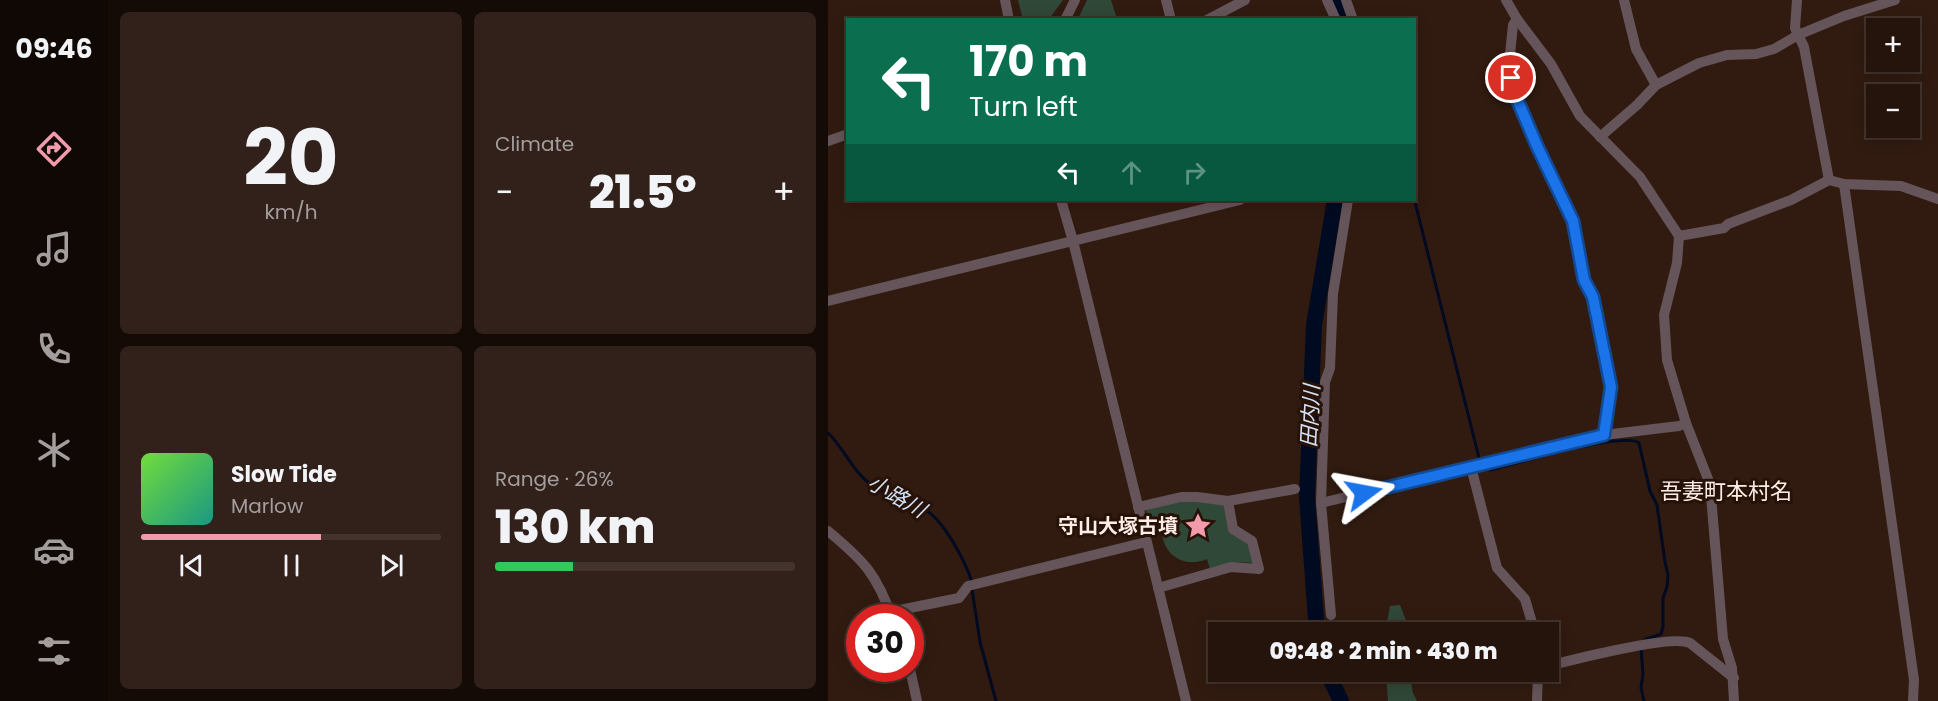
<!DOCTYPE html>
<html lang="en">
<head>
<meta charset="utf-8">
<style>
	body { margin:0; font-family:Poppins,"Noto Sans JP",sans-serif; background:#31211a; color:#f1f3f6; height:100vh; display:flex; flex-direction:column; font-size:22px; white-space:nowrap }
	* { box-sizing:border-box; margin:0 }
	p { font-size:20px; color:#a39e9d }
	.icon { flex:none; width:33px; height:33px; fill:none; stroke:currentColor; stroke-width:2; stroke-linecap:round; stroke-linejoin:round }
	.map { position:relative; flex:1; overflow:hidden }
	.panel { display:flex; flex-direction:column; gap:12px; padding:12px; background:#140b07; width:720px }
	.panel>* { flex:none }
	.hud { position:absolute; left:18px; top:18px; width:570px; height:183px; border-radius:0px; box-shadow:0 3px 15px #0003,0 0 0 2px #42332d; background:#0b6e4f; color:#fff; overflow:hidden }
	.controls { position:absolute; left:1038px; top:18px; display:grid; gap:12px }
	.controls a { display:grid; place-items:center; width:54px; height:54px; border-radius:0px; background:#25140c; box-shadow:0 3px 15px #0003,0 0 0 2px #42332d; font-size:30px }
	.speed { position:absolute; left:18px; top:604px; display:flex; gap:12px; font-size:30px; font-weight:700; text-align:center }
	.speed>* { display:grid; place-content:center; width:78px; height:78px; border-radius:50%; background:#25140c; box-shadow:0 3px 15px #0003,0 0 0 2px #42332d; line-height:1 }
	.speed .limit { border:9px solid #d22; background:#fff; color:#111 }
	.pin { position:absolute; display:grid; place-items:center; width:51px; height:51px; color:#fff; margin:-26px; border:3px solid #fff; border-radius:50%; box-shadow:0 2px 6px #0007 }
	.me { position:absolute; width:66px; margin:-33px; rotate:77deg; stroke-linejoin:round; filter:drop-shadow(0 0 4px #0008) }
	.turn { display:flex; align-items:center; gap:21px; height:126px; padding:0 24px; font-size:27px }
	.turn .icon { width:78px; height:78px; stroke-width:2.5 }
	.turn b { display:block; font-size:42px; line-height:51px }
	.lanes { display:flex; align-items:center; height:57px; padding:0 24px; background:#0003; justify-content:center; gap:30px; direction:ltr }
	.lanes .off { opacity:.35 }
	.big { font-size:45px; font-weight:800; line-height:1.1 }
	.panel .card { flex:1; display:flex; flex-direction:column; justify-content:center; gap:9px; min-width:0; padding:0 21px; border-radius:9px; background:#31211a }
	.panel .dial { align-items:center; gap:0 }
	.dial b { font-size:78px; line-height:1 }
	.song { display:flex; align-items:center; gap:18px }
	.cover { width:72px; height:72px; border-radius:9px; background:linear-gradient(135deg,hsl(100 70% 55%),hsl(170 70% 35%)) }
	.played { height:6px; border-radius:3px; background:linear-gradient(90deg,#f39aac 60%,#42332d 60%) }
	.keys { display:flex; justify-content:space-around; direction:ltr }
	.heat { display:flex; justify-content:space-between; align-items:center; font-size:33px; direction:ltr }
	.charge { height:9px; border-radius:4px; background:linear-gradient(90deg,#34c759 26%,#42332d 0) }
	.panel .tiles { flex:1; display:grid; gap:12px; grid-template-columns:repeat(2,1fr) }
	.trip { position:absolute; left:380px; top:622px; width:351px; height:60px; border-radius:0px; background:#25140c; box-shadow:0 3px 15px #0003,0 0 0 2px #42332d; font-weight:800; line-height:60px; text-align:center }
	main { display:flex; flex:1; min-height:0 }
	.tabs { display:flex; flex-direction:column; width:108px; justify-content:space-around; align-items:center; background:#0f0805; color:#a39e9d }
	.tabs .icon { width:42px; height:42px }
	.tabs .active { color:#f39aac }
	.tabs b { font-size:27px; color:#f1f3f6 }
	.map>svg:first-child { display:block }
	.green { fill:#304838 }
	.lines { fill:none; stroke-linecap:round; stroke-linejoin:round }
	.stream { stroke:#000a20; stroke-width:3 }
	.river { stroke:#000a20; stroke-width:16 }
	.minor { stroke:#65555a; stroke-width:10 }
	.route-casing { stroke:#114b97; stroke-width:15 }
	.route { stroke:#1a73e8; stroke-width:10 }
	.labels { text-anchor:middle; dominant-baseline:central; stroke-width:6; stroke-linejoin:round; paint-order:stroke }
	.poi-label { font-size:20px; font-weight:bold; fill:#fdede6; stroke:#271207; text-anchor:end }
	.water-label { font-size:21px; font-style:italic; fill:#d4e2f7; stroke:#271207 }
	.quarter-label { font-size:22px; fill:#fdede6; stroke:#271207 }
</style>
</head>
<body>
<main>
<nav class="tabs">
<b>09:46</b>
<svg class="icon active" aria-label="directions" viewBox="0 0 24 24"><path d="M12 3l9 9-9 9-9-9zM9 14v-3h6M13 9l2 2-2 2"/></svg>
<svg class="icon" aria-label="music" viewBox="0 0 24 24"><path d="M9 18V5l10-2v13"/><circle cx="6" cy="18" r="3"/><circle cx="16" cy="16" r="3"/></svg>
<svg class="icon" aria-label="phone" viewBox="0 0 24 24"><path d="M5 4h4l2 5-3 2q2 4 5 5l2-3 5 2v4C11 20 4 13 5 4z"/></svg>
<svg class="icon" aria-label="climate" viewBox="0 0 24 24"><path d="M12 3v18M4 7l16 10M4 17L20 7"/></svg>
<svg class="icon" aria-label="car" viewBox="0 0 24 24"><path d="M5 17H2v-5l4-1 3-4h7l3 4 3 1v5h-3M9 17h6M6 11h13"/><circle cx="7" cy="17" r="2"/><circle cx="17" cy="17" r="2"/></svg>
<svg class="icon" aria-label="filters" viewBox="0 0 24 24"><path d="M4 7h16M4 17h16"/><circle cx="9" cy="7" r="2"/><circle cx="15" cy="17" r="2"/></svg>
</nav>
<section class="panel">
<div class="tiles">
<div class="card dial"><b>20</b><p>km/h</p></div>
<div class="card"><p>Climate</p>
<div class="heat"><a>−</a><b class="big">21.5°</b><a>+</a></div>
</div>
<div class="card">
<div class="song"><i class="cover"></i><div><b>Slow Tide</b><p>Marlow</p></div></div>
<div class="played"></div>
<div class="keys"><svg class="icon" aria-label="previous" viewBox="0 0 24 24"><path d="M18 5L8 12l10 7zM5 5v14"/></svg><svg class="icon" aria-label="pause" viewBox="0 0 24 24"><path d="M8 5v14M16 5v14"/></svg><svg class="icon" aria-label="next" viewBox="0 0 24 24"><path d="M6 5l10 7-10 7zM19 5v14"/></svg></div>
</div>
<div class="card"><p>Range · 26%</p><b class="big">130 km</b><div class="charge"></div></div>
</div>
</section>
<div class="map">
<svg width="1110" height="701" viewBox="0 0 1110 701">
	<rect width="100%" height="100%" fill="#311b10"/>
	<g class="green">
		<path d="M190,0H235L221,19L195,20Z"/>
		<path d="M259,0H283L289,19H250Z"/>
		<path d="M353,500L398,503L404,531L422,542L426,563L411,562L382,569L379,559C358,568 337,557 334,534L324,535L318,510Z"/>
		<path d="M572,605L583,633H557L562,606Z"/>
		<path d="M558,672H581L585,693L589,701H560Z"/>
	</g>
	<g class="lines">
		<g class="stream">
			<path d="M586,198L651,458"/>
			<path d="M0,433C17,449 25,473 45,486C61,496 80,500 96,509C116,520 137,561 144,582"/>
			<path d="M662,470C686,464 796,431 811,443L822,491L829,505L837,562L840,575L839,587L835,598V627L833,634L816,640"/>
			<path d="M144,589L152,642L168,701"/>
			<path d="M813,648L815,674L813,688L816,701"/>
		</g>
		<g class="river">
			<path d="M507,0L515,20"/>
			<path d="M489,633L479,497L486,325L507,200"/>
			<path d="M499,672L513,701"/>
		</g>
		<g class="minor">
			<path d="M177,0L181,20"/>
			<path d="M338,0L343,20"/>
			<path d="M499,0L508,20"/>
			<path d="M518,0L525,20"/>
			<path d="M678,0L689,19L723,64L752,116L812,177L851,236L849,263L836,315L839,360L858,423L882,484L895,639L904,668L906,701"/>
			<path d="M796,0L808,49L828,85"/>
			<path d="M969,0L967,28L976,47L1001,180"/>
			<path d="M689,19L685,25L681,64L686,92L745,221L756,280L765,297L783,387L776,435"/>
			<path d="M237,20L247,0"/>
			<path d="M379,20L417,0"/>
			<path d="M772,137L809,105L828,85L871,63L899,55L928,54L946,49L970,35L1016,16L1067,0"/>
			<path d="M0,141L20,134"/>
			<path d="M1016,184L1086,680L1085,701"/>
			<path d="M233,200L245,241L358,701"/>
			<path d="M851,236L896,228L900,224L963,200L1001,180L1016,184L1073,186L1110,199"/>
			<path d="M0,301L412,200"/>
			<path d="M643,467L669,568L697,599L707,633"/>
			<path d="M493,503L776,435L851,426L858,423"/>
			<path d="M310,507L353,497H369L400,501L467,489"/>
			<path d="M0,531C35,560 49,574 64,618"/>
			<path d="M330,588L403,567L431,569L424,541L405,529L400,501"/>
			<path d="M62,612L131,598L140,586L318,542"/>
			<path d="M503,615L493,503L497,382L502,368L505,294L520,200"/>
			<path d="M720,666C744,660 844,634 862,643L906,678"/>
			<path d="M82,669L89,701"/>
			<path d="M709,701L710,672"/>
		</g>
	</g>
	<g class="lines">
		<defs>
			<path id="route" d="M536,493L776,435L783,387L765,297L756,280L745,221L709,146L686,92L683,78"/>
		</defs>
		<use href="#route" class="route-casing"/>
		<use href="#route" class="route"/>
	</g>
	<defs>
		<symbol id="sight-bare" viewBox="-9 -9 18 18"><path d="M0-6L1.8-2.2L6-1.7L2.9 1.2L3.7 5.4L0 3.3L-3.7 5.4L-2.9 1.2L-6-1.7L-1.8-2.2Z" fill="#f39aac" stroke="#271207" stroke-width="2.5" paint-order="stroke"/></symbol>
	</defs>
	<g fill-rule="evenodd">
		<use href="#sight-bare" x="351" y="507" width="38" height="38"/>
	</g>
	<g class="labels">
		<g class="poi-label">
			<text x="350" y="526">守山大塚古墳</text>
		</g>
		<g class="water-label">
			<text transform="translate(482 416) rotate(-87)">田内川</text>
			<text transform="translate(69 496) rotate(30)">小路川</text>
		</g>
		<g class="quarter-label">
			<text x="898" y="491">吾妻町本村名</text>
		</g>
	</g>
</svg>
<div class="controls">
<a>+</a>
<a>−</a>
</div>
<div class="speed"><div class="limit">30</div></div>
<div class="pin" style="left:683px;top:78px;background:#d93025"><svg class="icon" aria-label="arrive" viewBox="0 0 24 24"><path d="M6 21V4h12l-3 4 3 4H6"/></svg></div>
<svg class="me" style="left:536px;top:493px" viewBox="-20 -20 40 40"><path d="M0-17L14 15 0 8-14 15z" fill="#1a73e8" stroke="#fff" stroke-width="4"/></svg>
<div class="trip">09:48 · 2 min · 430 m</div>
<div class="hud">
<div class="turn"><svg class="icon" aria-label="left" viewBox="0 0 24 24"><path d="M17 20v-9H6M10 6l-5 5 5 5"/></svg><div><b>170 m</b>Turn left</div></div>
<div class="lanes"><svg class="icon" aria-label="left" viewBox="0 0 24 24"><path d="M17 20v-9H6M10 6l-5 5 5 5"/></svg><svg class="icon off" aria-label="ahead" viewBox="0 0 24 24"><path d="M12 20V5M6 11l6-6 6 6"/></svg><svg class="icon off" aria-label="right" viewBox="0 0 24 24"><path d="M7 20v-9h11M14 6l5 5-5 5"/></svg></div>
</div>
</div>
</main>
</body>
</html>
